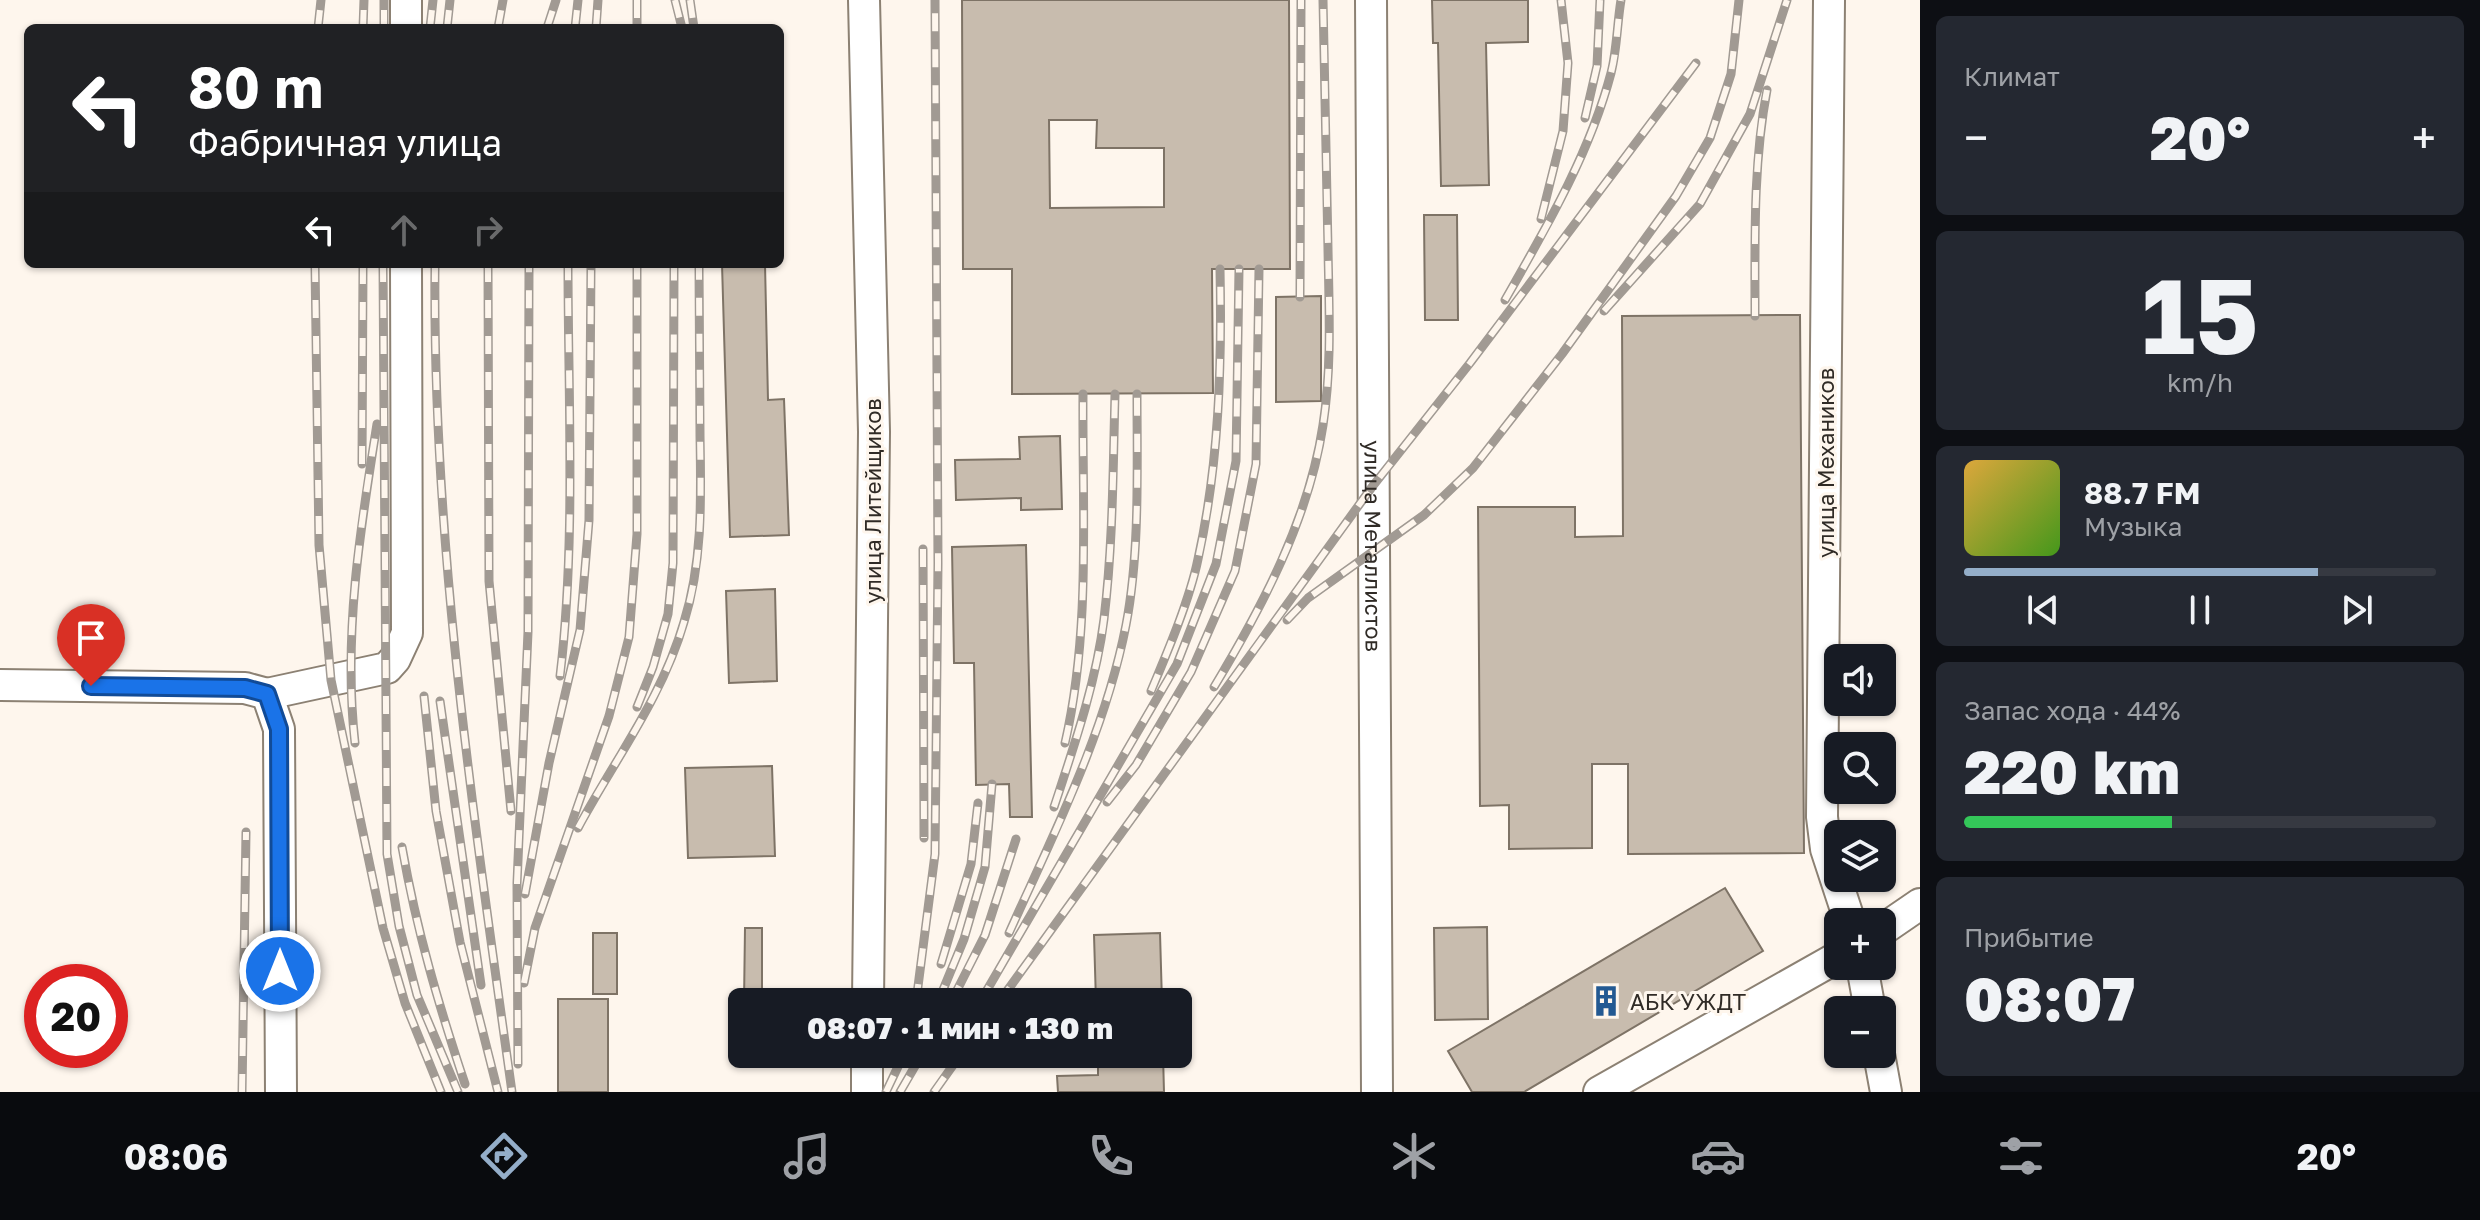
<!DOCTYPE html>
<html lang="ru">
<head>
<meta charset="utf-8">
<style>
	body { margin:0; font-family:"Golos Text",sans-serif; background:#242831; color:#f1f3f6; height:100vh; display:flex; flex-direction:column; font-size:30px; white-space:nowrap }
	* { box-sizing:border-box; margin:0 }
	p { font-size:26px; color:#9ea1a6 }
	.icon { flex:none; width:44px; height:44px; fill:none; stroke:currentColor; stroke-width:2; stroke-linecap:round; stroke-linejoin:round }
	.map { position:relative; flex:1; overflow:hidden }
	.panel { display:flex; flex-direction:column; gap:16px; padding:16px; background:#0d0f14; width:560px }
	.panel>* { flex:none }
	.guide { position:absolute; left:24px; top:24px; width:760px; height:244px; border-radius:12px; box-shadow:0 2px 6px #0004; background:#202124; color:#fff; overflow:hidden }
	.controls { position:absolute; left:1824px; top:644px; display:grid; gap:16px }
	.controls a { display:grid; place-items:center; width:72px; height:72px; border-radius:12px; background:#171b24; box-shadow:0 2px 6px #0004; font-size:40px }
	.speed { position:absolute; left:24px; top:964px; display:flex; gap:16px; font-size:40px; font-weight:700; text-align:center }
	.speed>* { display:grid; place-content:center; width:104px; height:104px; border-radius:50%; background:#171b24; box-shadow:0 2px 6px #0004; line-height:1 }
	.speed .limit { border:12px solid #d22; background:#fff; color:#111 }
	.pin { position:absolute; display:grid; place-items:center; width:68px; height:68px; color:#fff; margin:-82px -34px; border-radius:50% 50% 50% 0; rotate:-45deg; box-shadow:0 0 8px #0007 }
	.pin .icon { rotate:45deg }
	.me { position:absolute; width:88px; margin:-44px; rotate:0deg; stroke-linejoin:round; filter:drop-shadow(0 0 6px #0008) }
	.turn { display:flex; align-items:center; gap:28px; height:168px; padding:0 32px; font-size:36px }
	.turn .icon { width:104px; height:104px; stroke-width:2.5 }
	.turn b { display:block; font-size:56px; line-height:68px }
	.lanes { display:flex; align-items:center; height:76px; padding:0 32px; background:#0003; justify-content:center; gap:40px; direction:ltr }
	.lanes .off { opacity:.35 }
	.big { font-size:60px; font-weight:800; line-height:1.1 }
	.panel .widget { flex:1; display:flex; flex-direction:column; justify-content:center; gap:12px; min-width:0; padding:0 28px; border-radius:12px; background:#242831 }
	.panel .dial { align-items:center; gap:0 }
	.dial b { font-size:104px; line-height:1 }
	.song { display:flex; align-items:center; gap:24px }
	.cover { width:96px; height:96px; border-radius:12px; background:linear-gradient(135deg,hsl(40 70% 55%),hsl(100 70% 35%)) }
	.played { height:8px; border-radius:4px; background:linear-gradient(90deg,#94aec9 75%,#363941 75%) }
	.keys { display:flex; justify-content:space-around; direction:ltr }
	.heat { display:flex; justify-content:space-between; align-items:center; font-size:44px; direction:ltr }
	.charge { height:12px; border-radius:6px; background:linear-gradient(90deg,#34c759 44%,#363941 0) }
	.trip { position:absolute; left:728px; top:988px; width:464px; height:80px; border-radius:12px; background:#171b24; box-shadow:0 2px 6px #0004; font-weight:800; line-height:80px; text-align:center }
	.menu { display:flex; height:128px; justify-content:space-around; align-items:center; background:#090b0e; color:#9ea1a6 }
	.menu .icon { width:56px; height:56px }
	.menu .selected { color:#94aec9 }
	.menu b { font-size:36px; color:#f1f3f6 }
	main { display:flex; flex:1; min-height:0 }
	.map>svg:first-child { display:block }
	.building { fill:#c8bcae; stroke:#7e7366; stroke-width:2; fill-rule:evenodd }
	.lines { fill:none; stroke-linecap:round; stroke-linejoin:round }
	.minor-casing { stroke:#8c8173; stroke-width:34 }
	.minor { stroke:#fff; stroke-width:30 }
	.rail-casing { stroke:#a19a93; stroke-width:9 }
	.rail { stroke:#fef6ed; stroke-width:6; stroke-dasharray:18; stroke-linecap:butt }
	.route-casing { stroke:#114b97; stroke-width:20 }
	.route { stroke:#1a73e8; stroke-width:14 }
	.labels { text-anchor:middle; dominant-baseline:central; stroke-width:6; stroke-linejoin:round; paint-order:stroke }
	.street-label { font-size:22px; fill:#302b26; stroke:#fef6ed }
	.poi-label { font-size:22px; fill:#302b26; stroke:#fef6ed; text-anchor:start }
</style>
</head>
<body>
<main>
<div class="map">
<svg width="1920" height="1092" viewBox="0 0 1920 1092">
	<rect width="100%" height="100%" fill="#fef6ed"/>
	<g class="building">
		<path d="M962,0H1289L1290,269H1212L1213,393L1012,394V269H963ZM1049,120H1097L1096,148H1164V207L1050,208Z"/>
		<path d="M1432,0H1528V42L1486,43L1489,185L1441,186L1438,43H1433Z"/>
		<path d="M1424,215H1457L1458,320H1425Z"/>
		<path d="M722,264H765L768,400L784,399L789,535L730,537Z"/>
		<path d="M1321,296V401L1276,402V297Z"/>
		<path d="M1800,315L1804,853L1628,854V764H1592V848L1509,849V805L1480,806L1478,507H1575V537L1623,536L1622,316Z"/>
		<path d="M1060,436L1062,509L1021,510V498L956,500L955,460L1020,459L1019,437Z"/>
		<path d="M1026,545L1032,817H1010L1009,784L976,785L974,663H954L952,547Z"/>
		<path d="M775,589L777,681L729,683L726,591Z"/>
		<path d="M772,766L775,856L688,858L685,768Z"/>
		<path d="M1725,888L1763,951L1524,1092H1472L1448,1051Z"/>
		<path d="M1487,927L1488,1019L1435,1020L1434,928Z"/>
		<path d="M745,928H762V1002H744Z"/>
		<rect x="593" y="933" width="24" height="61"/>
		<path d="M1160,933L1162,1002H1096L1094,935Z"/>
		<rect x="558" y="999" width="50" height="93"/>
		<path d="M1098,1054H1163L1164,1092H1058L1057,1076L1098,1075Z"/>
	</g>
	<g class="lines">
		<defs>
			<g id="minor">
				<path d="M406,0V28"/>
				<path d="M864,0L874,432L868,1002"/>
				<path id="s1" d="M1371,0L1377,1092"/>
				<path d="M1829,0L1822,817L1826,849L1850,922"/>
				<path d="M0,685L245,688L267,694L279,729L281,1092"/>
				<path d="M267,694L387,668L395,659L407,633L406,264"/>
				<path d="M1882,930L1920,904"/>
				<path d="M1862,966L1870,1010"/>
				<path d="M1879,1054L1886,1092"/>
				<path d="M867,1092V1054"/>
				<path d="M1599,1092L1838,957"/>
			</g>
		</defs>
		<use href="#minor" class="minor-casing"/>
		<use href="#minor" class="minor"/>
		<defs>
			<g id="rail">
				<path d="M637,0V28"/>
				<path d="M675,0L682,28"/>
				<path d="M690,0L694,28"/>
				<path d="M318,28L321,0"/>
				<path d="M363,28L364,0"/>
				<path d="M384,28V0"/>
				<path d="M430,28L433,0"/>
				<path d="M447,28L450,0"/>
				<path d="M498,28L503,0"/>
				<path d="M547,28L556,0"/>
				<path d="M575,28L578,0"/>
				<path d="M596,28L598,0"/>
				<path d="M1585,118L1597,66L1600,0"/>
				<path d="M1541,219L1563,131L1568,63L1561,0"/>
				<path d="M315,264L319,545L331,680L383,928L405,1003L441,1092"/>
				<path d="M383,264L387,854L399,926L417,995L458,1092"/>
				<path d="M435,264C432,542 474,818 512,1092"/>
				<path d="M488,264L489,581L511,811"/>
				<path d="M1300,297L1301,0"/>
				<path d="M1505,300C1546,228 1590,153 1611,73C1617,50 1617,24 1621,0"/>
				<path d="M1604,311L1700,204L1750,114L1787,0"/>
				<path d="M1755,316C1755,241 1753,164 1767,90"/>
				<path d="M362,464L363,264"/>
				<path d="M923,549L924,838"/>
				<path d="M1287,620L1308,598L1424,515L1473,468L1562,354L1676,196L1710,138L1731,74L1739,0"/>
				<path d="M560,676C576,542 568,399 568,264"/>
				<path d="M1214,687C1262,607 1309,519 1323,425C1332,367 1329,308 1328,249C1326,166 1325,83 1323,0"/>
				<path d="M1151,691C1167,653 1190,599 1198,559C1219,464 1222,366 1220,269"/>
				<path d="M424,696L436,811L460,942L498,1092"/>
				<path d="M440,701L481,985"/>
				<path d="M637,707L653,667L668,614L673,563L674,264"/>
				<path d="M355,743C343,636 360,530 377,424"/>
				<path d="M1065,743C1091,630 1082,509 1083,394"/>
				<path d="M1107,802L1136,765L1191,672L1235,571L1256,464L1259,269"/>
				<path d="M1054,807C1074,746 1096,683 1104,619C1113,544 1113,469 1115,394"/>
				<path d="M578,828C615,759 662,698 684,622C703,561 701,498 700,435C700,378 699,321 699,264"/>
				<path d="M402,847C417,932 438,1003 465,1084"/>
				<path d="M525,894L549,763L580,630L589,520L591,264"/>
				<path d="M1009,933C1054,833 1105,733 1126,625C1140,552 1137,468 1137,394"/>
				<path d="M941,964L971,864L978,803"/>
				<path d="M524,983L535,928L609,716L629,637L637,534V264"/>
				<path d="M916,1002L935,854L938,563L935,0"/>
				<path d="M938,1002L964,939L985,867L992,784"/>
				<path d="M951,1002L985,935L1016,839"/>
				<path d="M980,1002L1177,664L1216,564L1236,461L1239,269"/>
				<path d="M999,1002L1372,487L1470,363L1696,63"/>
				<path d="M518,1064L517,883L528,632L529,264"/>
				<path d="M242,1092L246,832"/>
				<path d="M886,1092L904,1054"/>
				<path d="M900,1092L922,1054"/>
				<path d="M934,1092L961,1054"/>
			</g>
		</defs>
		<use href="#rail" class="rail-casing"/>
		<use href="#rail" class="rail"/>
	</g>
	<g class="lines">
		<defs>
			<path id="route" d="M91,686L245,688L267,694L279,729L280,971"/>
		</defs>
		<use href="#route" class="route-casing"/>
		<use href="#route" class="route"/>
	</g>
	<defs>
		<symbol id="building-bare" viewBox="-9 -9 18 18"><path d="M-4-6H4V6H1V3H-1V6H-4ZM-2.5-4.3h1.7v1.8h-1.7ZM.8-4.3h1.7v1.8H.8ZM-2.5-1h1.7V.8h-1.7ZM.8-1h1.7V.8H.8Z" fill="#235992" stroke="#fef6ed" stroke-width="2.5" paint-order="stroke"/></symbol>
	</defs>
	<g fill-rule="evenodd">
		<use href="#building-bare" x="1584" y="979" width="44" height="44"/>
	</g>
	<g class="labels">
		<g class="street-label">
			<text transform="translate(1825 463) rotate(-90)">улица Механиков</text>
			<text transform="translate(872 501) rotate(-90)">улица Литейщиков</text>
			<text stroke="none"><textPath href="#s1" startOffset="546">улица Металлистов</textPath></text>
		</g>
		<g class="poi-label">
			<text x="1630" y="1001">АБК УЖДТ</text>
		</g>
	</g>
</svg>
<div class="controls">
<a><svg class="icon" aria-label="sound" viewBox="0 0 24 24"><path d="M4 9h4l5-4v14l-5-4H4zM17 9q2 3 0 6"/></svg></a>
<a><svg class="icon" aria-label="search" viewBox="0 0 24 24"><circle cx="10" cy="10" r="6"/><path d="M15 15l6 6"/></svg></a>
<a><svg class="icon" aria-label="layers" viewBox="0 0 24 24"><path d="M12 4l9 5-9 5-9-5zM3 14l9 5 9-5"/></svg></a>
<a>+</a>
<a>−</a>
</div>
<div class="speed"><div class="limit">20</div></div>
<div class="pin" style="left:91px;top:686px;background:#d93025"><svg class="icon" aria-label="arrive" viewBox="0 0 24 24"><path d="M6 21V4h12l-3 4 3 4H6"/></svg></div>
<svg class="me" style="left:280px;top:971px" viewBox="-20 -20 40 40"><circle r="17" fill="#1a73e8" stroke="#fff" stroke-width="3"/><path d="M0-11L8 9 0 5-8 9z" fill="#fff"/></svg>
<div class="trip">08:07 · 1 мин · 130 m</div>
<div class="guide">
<div class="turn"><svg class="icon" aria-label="left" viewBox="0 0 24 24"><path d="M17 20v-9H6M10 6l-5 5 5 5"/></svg><div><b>80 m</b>Фабричная улица</div></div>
<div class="lanes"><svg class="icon" aria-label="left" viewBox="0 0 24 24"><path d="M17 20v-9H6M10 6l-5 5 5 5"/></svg><svg class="icon off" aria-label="ahead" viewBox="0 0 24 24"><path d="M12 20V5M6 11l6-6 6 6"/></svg><svg class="icon off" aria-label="right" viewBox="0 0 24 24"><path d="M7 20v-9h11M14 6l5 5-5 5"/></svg></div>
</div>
</div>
<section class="panel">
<div class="widget"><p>Климат</p>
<div class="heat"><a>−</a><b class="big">20°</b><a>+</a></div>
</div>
<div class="widget dial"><b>15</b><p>km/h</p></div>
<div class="widget">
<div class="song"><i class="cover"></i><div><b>88.7 FM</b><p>Музыка</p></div></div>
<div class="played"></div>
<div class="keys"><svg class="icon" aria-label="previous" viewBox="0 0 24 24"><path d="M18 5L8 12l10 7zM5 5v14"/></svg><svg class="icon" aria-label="pause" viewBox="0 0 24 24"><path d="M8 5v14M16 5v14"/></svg><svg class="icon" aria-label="next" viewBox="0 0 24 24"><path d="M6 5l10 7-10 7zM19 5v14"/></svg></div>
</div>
<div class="widget"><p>Запас хода · 44%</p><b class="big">220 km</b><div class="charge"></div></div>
<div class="widget"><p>Прибытие</p><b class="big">08:07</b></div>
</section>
</main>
<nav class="menu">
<b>08:06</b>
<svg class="icon selected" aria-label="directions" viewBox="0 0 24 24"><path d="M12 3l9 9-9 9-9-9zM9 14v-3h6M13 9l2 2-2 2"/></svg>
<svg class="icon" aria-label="music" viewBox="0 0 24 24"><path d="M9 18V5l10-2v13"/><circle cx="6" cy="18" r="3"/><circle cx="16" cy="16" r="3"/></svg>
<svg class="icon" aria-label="phone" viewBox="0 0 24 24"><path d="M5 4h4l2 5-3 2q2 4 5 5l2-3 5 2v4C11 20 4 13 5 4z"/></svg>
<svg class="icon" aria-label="climate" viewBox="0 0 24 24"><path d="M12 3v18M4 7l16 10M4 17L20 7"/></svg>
<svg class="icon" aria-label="car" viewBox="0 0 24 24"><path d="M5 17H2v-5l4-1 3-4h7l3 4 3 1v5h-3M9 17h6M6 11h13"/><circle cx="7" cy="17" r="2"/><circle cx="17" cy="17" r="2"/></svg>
<svg class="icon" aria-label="filters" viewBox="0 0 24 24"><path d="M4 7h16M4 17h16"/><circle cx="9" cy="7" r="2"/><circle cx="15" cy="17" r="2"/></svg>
<b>20°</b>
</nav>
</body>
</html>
